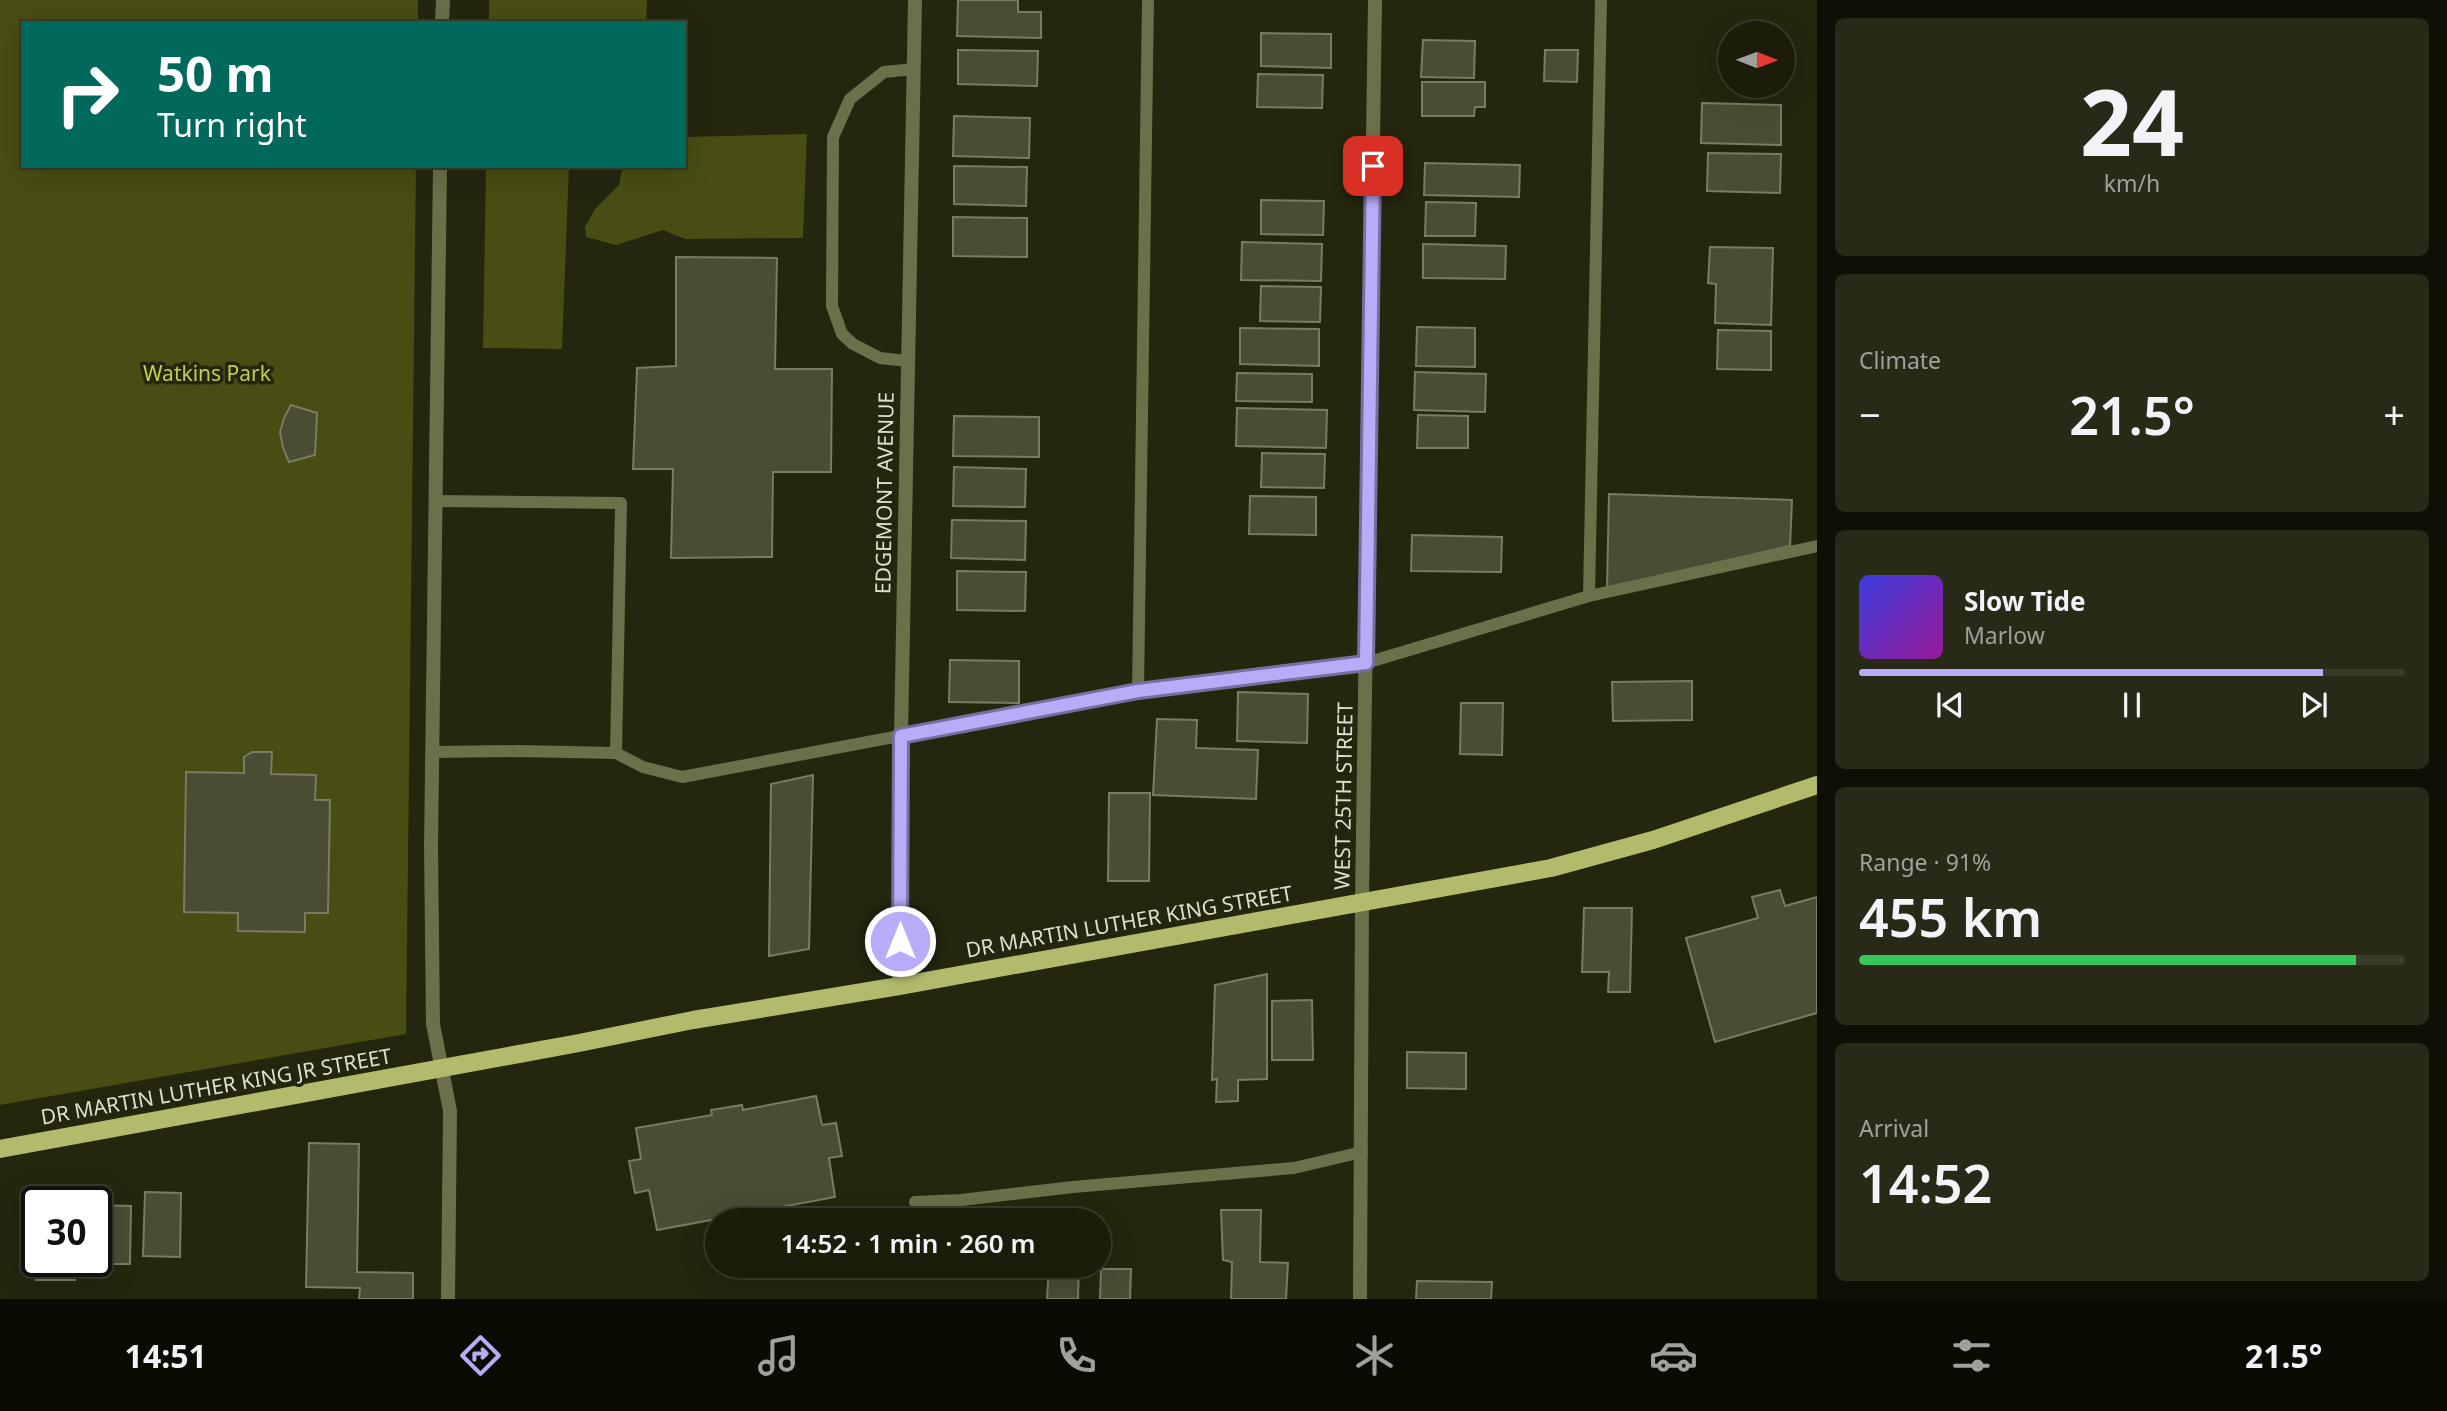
<!DOCTYPE html>
<html lang="en">
<head>
<meta charset="utf-8">
<style>
	body { margin:0; font-family:"Noto Sans",sans-serif; background:#292918; color:#f1f3f6; height:100vh; display:flex; flex-direction:column; font-size:26px; white-space:nowrap }
	* { box-sizing:border-box; margin:0 }
	p { font-size:23px; color:#a0a19c }
	.icon { flex:none; width:38px; height:38px; fill:none; stroke:currentColor; stroke-width:2; stroke-linecap:round; stroke-linejoin:round }
	.map { position:relative; flex:1; overflow:hidden }
	.side { display:flex; flex-direction:column; gap:18px; padding:18px; background:#0f0f06; width:630px }
	.side>* { flex:none }
	.guide { position:absolute; left:21px; top:21px; width:665px; height:147px; border-radius:0px; box-shadow:0 7px 28px #0002,0 0 0 2px #3a3a2b; background:#00695c; color:#fff; overflow:hidden }
	.needle { width:46px; rotate:91deg }
	.buttons { position:absolute; left:1718px; top:21px; display:grid; gap:14px }
	.buttons a { display:grid; place-items:center; width:77px; height:77px; border-radius:50%; background:#1c1c0a; box-shadow:0 7px 28px #0002,0 0 0 2px #3a3a2b; font-size:35px }
	.speed { position:absolute; left:21px; top:1186px; display:flex; gap:14px; font-size:35px; font-weight:700; text-align:center }
	.speed>* { display:grid; place-content:center; width:91px; height:91px; border-radius:50%; background:#1c1c0a; box-shadow:0 7px 28px #0002,0 0 0 2px #3a3a2b; line-height:1 }
	.speed .limit { border:4px solid #111; border-radius:10px; background:#fff; color:#111 }
	.pin { position:absolute; display:grid; place-items:center; width:60px; height:60px; color:#fff; margin:-30px; border-radius:14px; box-shadow:0 4px 10px #0006 }
	.me { position:absolute; width:77px; margin:-38px; rotate:0deg; stroke-linejoin:round; filter:drop-shadow(0 0 5px #0008) }
	.turn { display:flex; align-items:center; gap:24px; height:147px; padding:0 21px; font-size:32px }
	.turn .icon { width:91px; height:91px; stroke-width:2.5 }
	.turn b { display:block; font-size:49px; line-height:60px }
	.big { font-size:52px; font-weight:600; line-height:1.1 }
	.side .tile { flex:1; display:flex; flex-direction:column; justify-content:center; gap:10px; min-width:0; padding:0 24px; border-radius:10px; background:#292918 }
	.side .dial { align-items:center; gap:0 }
	.dial b { font-size:91px; line-height:1 }
	.song { display:flex; align-items:center; gap:21px }
	.cover { width:84px; height:84px; border-radius:10px; background:linear-gradient(135deg,hsl(240 70% 55%),hsl(300 70% 35%)) }
	.played { height:7px; border-radius:4px; background:linear-gradient(90deg,#b9abf7 85%,#3a3a2b 85%) }
	.keys { display:flex; justify-content:space-around; direction:ltr }
	.heat { display:flex; justify-content:space-between; align-items:center; font-size:38px; direction:ltr }
	.charge { height:10px; border-radius:5px; background:linear-gradient(90deg,#34c759 91%,#3a3a2b 0) }
	.trip { position:absolute; left:705px; top:1208px; width:406px; height:70px; border-radius:35px; background:#1c1c0a; box-shadow:0 7px 28px #0002,0 0 0 2px #3a3a2b; font-weight:600; line-height:70px; text-align:center }
	.menu { display:flex; height:112px; justify-content:space-around; align-items:center; background:#0b0b04; color:#a0a19c }
	.menu .icon { width:49px; height:49px }
	.menu .selected { color:#b9abf7 }
	.menu b { font-size:32px; color:#f1f3f6 }
	main { display:flex; flex:1; min-height:0 }
	.map>svg:first-child { display:block }
	.green { fill:#494c13 }
	.building { fill:#4a4c33; stroke:#797c61; stroke-width:2 }
	.lines { fill:none; stroke-linecap:round; stroke-linejoin:round }
	.lane { stroke:#6b6f4a; stroke-width:12 }
	.street { stroke:#6b6f4a; stroke-width:14 }
	.primary { stroke:#b3ba6c; stroke-width:18 }
	.route-casing { stroke:#786fa1; stroke-width:18 }
	.route { stroke:#b9abf7; stroke-width:12 }
	.labels { text-anchor:middle; dominant-baseline:central; stroke-width:7; stroke-linejoin:round; paint-order:stroke }
	.park-label { font-size:21px; fill:#c4cc4d; stroke:#25260e }
	.street-label { font-size:21px; fill:#dddfd1; stroke:#25260e }
</style>
</head>
<body>
<main>
<div class="map">
<svg width="1817" height="1299" viewBox="0 0 1817 1299">
	<rect width="100%" height="100%" fill="#25260e"/>
	<g class="green">
		<path d="M0,0H418V23H23V166H416L406,1034L0,1105Z"/>
		<path d="M489,0H647L646,23H489Z"/>
		<path d="M807,134L803,238L685,239L663,230L616,245L586,237L585,227L595,209L619,185L623,166H684V137Z"/>
		<path d="M486,166H569L562,349L483,348Z"/>
	</g>
	<g class="building">
		<path d="M958,0H1018V12H1041V38L957,36Z"/>
		<path d="M1261,33L1331,34V68L1261,66Z"/>
		<path d="M1423,40L1475,41L1474,78L1421,77Z"/>
		<path d="M958,50L1038,51L1037,86L958,84Z"/>
		<path d="M1545,50H1578L1577,82L1544,81Z"/>
		<path d="M1258,74L1323,75L1322,108L1257,107Z"/>
		<path d="M1422,82H1485V107H1475L1474,116H1422Z"/>
		<path d="M1702,103L1781,105V145L1701,143Z"/>
		<path d="M954,116L1030,118L1029,158L953,156Z"/>
		<path d="M1708,153L1781,154L1780,193L1707,191Z"/>
		<path d="M1425,163L1520,165L1519,197L1424,195Z"/>
		<path d="M954,166L1027,167L1026,206L954,204Z"/>
		<path d="M1261,200L1324,201L1323,235L1261,234Z"/>
		<path d="M1426,202L1476,203L1475,236H1425Z"/>
		<path d="M953,217L1027,218V257L953,256Z"/>
		<path d="M1242,242L1322,244L1321,281L1241,280Z"/>
		<path d="M1423,244L1506,246L1505,279L1423,278Z"/>
		<path d="M1710,247L1773,248L1771,325L1715,323L1716,284L1708,283Z"/>
		<path d="M676,257L777,258L775,369H832L831,472H773L772,557L671,558L673,469H633L637,368L676,366Z"/>
		<path d="M1261,286L1321,287L1320,322L1260,321Z"/>
		<path d="M1417,327L1475,328V367L1416,366Z"/>
		<path d="M1240,328L1319,329V366L1240,364Z"/>
		<path d="M1718,330L1771,331V370L1717,369Z"/>
		<path d="M1415,372L1486,374L1485,412L1414,410Z"/>
		<path d="M1237,373L1312,374V402L1236,401Z"/>
		<path d="M291,405L317,413L315,455L289,462L283,448L280,432L284,418Z"/>
		<path d="M1237,408L1327,410L1326,448L1236,446Z"/>
		<path d="M1418,415L1468,416V448H1417Z"/>
		<path d="M954,416L1039,417V457L953,456Z"/>
		<path d="M1262,453L1325,454L1324,488L1261,487Z"/>
		<path d="M954,467L1026,469L1025,507L953,506Z"/>
		<path d="M1609,494L1792,500L1790,546L1607,588Z"/>
		<path d="M1250,496L1316,497V535L1249,534Z"/>
		<path d="M952,520L1026,521L1025,560L951,558Z"/>
		<path d="M1412,535L1502,537L1501,572L1411,571Z"/>
		<path d="M957,571L1026,572L1025,611L957,610Z"/>
		<path d="M950,660L1019,661V703L949,702Z"/>
		<path d="M1692,681V720L1613,721L1612,682Z"/>
		<path d="M1238,692L1308,694L1307,743L1237,741Z"/>
		<path d="M1461,703H1503L1502,755L1460,754Z"/>
		<path d="M1157,719L1197,720L1196,748L1258,750L1256,799L1153,795Z"/>
		<path d="M252,752H272L271,774L316,775L315,800H330L328,913H305V932L238,931V913L184,912L186,772L244,773V757Z"/>
		<path d="M813,775L809,949L769,956L771,784Z"/>
		<path d="M1109,793H1150L1149,881H1108Z"/>
		<path d="M1780,890L1785,906L1817,897V1013L1715,1042L1686,938L1758,918L1752,897Z"/>
		<path d="M1584,908H1632L1630,992H1608L1609,972H1582Z"/>
		<path d="M1267,974V1079L1238,1080V1101L1216,1102L1217,1079L1212,1080L1215,985Z"/>
		<path d="M1312,1000L1313,1060H1272V1001Z"/>
		<path d="M1407,1052L1466,1053V1089L1407,1088Z"/>
		<path d="M816,1096L822,1125L836,1123L842,1156L829,1158L835,1197L781,1207L782,1212L738,1220H718V1223L711,1225V1220L657,1230L649,1190L635,1193L629,1161L641,1159L636,1128L712,1115L711,1110L742,1105L743,1110Z"/>
		<path d="M309,1143L359,1144L357,1272L413,1273V1299H359L360,1288L306,1287Z"/>
		<path d="M145,1192L181,1193L180,1257L143,1256Z"/>
		<path d="M96,1205L131,1206L130,1264H91V1262H96Z"/>
		<path d="M1221,1210H1261L1260,1262L1288,1263L1286,1299H1231L1232,1262L1223,1260Z"/>
		<path d="M37,1223V1262H76L75,1280H36Z"/>
		<path d="M1049,1265H1079L1078,1299H1047Z"/>
		<path d="M1101,1269H1131L1130,1299H1100Z"/>
		<path d="M1417,1281L1492,1282L1491,1299H1416Z"/>
	</g>
	<g class="lines">
		<g class="lane">
			<path d="M907,361L880,358L853,344L842,334L832,306L833,137L850,99L884,72L914,69"/>
			<path d="M435,501L621,503L616,753"/>
			<path d="M1589,596L1601,0"/>
			<path d="M1138,691L1148,0"/>
			<path d="M434,752L519,751L616,753L643,767L682,777L1138,691L1366,663L1589,596L1817,546"/>
			<path d="M915,1202L961,1200L1073,1187L1294,1168L1362,1152"/>
		</g>
		<g class="street">
			<path d="M442,23L443,0"/>
			<path d="M440,166L431,846L433,1024L450,1111L448,1299"/>
			<path d="M899,986L901,736L915,0"/>
			<path d="M1360,1299L1362,902L1375,0"/>
		</g>
		<path class="primary" d="M0,1149L579,1043L693,1020L899,986L1551,868L1653,840L1817,785"/>
	</g>
	<g class="lines">
		<defs>
			<path id="route" d="M900,941L901,736L1138,691L1366,663L1373,166"/>
		</defs>
		<use href="#route" class="route-casing"/>
		<use href="#route" class="route"/>
	</g>
	<g class="labels">
		<g class="park-label">
			<text x="207" y="373">Watkins Park</text>
		</g>
		<g class="street-label">
			<text transform="translate(884 493) rotate(-89)">EDGEMONT AVENUE</text>
			<text transform="translate(1343 796) rotate(-89)">WEST 25TH STREET</text>
			<text transform="translate(1129 921) rotate(-10)">DR MARTIN LUTHER KING STREET</text>
			<text transform="translate(216 1086) rotate(-10)">DR MARTIN LUTHER KING JR STREET</text>
		</g>
	</g>
</svg>
<div class="buttons">
<a><svg class="needle" viewBox="-14 -14 28 28"><path d="M0-13l5 13h-10z" fill="#e53935"/><path d="M0 13l5-13h-10z" fill="#a0a19c"/></svg></a>
</div>
<div class="speed"><div class="limit">30</div></div>
<div class="pin" style="left:1373px;top:166px;background:#d93025"><svg class="icon" aria-label="arrive" viewBox="0 0 24 24"><path d="M6 21V4h12l-3 4 3 4H6"/></svg></div>
<svg class="me" style="left:900px;top:941px" viewBox="-20 -20 40 40"><circle r="17" fill="#b9abf7" stroke="#fff" stroke-width="3"/><path d="M0-11L8 9 0 5-8 9z" fill="#fff"/></svg>
<div class="trip">14:52 · 1 min · 260 m</div>
<div class="guide">
<div class="turn"><svg class="icon" aria-label="right" viewBox="0 0 24 24"><path d="M7 20v-9h11M14 6l5 5-5 5"/></svg><div><b>50 m</b>Turn right</div></div>
</div>
</div>
<section class="side">
<div class="tile dial"><b>24</b><p>km/h</p></div>
<div class="tile"><p>Climate</p>
<div class="heat"><a>−</a><b class="big">21.5°</b><a>+</a></div>
</div>
<div class="tile">
<div class="song"><i class="cover"></i><div><b>Slow Tide</b><p>Marlow</p></div></div>
<div class="played"></div>
<div class="keys"><svg class="icon" aria-label="previous" viewBox="0 0 24 24"><path d="M18 5L8 12l10 7zM5 5v14"/></svg><svg class="icon" aria-label="pause" viewBox="0 0 24 24"><path d="M8 5v14M16 5v14"/></svg><svg class="icon" aria-label="next" viewBox="0 0 24 24"><path d="M6 5l10 7-10 7zM19 5v14"/></svg></div>
</div>
<div class="tile"><p>Range · 91%</p><b class="big">455 km</b><div class="charge"></div></div>
<div class="tile"><p>Arrival</p><b class="big">14:52</b></div>
</section>
</main>
<nav class="menu">
<b>14:51</b>
<svg class="icon selected" aria-label="directions" viewBox="0 0 24 24"><path d="M12 3l9 9-9 9-9-9zM9 14v-3h6M13 9l2 2-2 2"/></svg>
<svg class="icon" aria-label="music" viewBox="0 0 24 24"><path d="M9 18V5l10-2v13"/><circle cx="6" cy="18" r="3"/><circle cx="16" cy="16" r="3"/></svg>
<svg class="icon" aria-label="phone" viewBox="0 0 24 24"><path d="M5 4h4l2 5-3 2q2 4 5 5l2-3 5 2v4C11 20 4 13 5 4z"/></svg>
<svg class="icon" aria-label="climate" viewBox="0 0 24 24"><path d="M12 3v18M4 7l16 10M4 17L20 7"/></svg>
<svg class="icon" aria-label="car" viewBox="0 0 24 24"><path d="M5 17H2v-5l4-1 3-4h7l3 4 3 1v5h-3M9 17h6M6 11h13"/><circle cx="7" cy="17" r="2"/><circle cx="17" cy="17" r="2"/></svg>
<svg class="icon" aria-label="filters" viewBox="0 0 24 24"><path d="M4 7h16M4 17h16"/><circle cx="9" cy="7" r="2"/><circle cx="15" cy="17" r="2"/></svg>
<b>21.5°</b>
</nav>
</body>
</html>
